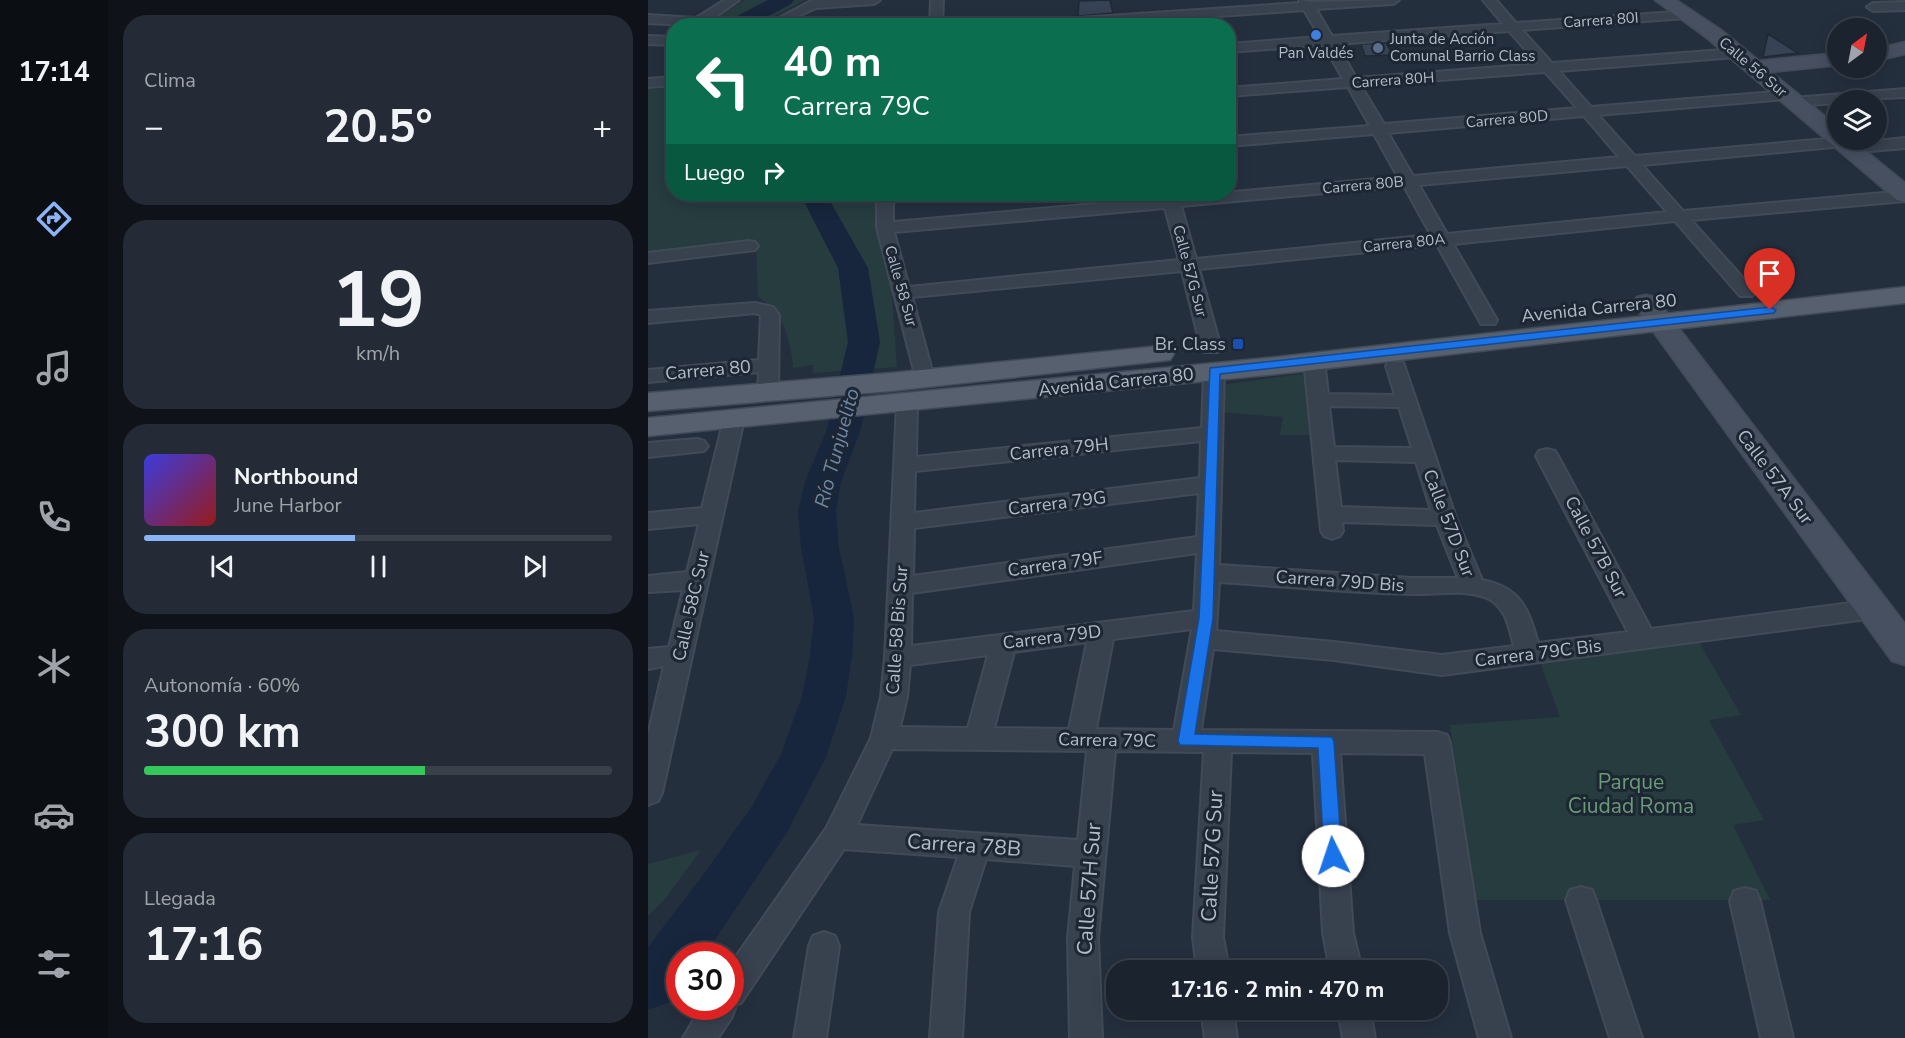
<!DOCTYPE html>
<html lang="es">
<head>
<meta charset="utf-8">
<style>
	body { margin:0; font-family:"Nunito Sans",sans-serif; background:#242b36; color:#f1f3f6; height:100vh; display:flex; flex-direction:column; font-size:22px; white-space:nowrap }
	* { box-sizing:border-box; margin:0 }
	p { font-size:20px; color:#a0a4aa }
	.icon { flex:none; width:33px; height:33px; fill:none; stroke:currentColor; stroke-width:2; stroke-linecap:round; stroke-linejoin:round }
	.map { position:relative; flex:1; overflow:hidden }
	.sheet { display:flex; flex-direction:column; gap:15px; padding:15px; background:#0f1319; width:540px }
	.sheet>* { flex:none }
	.banner { position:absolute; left:18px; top:18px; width:570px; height:183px; border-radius:24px; box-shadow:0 3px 15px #0003,0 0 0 2px #39404a; background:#0b6e4f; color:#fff; overflow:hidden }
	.needle { width:39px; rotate:32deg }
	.controls { position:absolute; left:1179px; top:18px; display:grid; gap:12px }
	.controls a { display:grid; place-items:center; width:60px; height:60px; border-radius:50%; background:#1b232e; box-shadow:0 3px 15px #0003,0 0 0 2px #39404a; font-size:30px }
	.speed { position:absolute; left:18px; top:942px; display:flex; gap:12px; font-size:30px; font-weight:700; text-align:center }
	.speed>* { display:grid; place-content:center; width:78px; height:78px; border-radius:50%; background:#1b232e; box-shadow:0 3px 15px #0003,0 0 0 2px #39404a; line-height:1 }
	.speed .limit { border:9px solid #d22; background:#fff; color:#111 }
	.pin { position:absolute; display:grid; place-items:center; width:51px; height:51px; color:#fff; margin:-62px -26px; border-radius:50% 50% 50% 0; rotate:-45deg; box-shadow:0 0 6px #0007 }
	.pin .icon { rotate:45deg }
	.me { position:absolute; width:66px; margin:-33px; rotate:356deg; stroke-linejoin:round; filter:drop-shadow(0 0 4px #0008) }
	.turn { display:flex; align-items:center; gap:21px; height:126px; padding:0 18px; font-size:27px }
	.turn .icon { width:78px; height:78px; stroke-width:2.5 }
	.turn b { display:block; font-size:42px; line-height:51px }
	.then { display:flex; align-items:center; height:57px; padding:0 18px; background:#0003; gap:12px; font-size:22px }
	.big { font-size:45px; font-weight:700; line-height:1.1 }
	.sheet .card { flex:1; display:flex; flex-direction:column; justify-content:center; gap:9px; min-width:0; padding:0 21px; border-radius:24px; background:#242b36 }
	.sheet .dial { align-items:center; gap:0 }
	.dial b { font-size:78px; line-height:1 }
	.song { display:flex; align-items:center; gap:18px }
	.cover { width:72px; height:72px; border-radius:9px; background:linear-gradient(135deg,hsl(240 70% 55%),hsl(0 70% 35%)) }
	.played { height:6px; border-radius:3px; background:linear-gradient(90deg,#8ab4f8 45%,#39404a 45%) }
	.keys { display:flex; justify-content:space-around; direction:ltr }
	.heat { display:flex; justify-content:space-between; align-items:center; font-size:33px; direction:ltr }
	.charge { height:9px; border-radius:4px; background:linear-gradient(90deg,#34c759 60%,#39404a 0) }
	.trip { position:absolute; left:458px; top:960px; width:342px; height:60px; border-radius:24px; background:#1b232e; box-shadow:0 3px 15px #0003,0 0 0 2px #39404a; font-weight:700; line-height:60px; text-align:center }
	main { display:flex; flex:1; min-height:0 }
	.dock { display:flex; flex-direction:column; width:108px; justify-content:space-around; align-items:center; background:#0b0e12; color:#a0a4aa }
	.dock .icon { width:42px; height:42px }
	.dock .selected { color:#8ab4f8 }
	.dock b { font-size:27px; color:#f1f3f6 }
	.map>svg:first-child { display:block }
	.green { fill:#263c3f }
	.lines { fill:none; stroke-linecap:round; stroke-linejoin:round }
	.river { fill:#17263c; fill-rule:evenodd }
	.building { fill:#364354; stroke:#1f2835; stroke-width:1.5 }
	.street-casing { stroke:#414a57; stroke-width:4 }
	.secondary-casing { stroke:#414a57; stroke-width:3 }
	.primary-casing { stroke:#414a57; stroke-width:3 }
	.street { fill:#38414e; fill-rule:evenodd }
	.secondary { fill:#465061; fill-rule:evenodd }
	.primary { fill:#56606e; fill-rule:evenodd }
	.route { fill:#1a73e8; stroke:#114b97; stroke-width:1.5 }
	.shop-dot { fill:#3f7fe0; stroke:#1d2633; stroke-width:2 }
	.service-dot { fill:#5c6f8a; stroke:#1d2633; stroke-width:2 }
	.transit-dot { fill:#1a4fb4; stroke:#1d2633; stroke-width:2 }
	.labels { text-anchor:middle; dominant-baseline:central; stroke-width:6; stroke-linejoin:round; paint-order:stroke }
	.far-street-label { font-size:15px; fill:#b4bcc9; stroke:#1d2633 }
	.far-poi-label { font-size:15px; fill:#b4bcc9; stroke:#1d2633; text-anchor:start }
	.street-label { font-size:18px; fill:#b4bcc9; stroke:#1d2633 }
	.poi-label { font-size:18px; fill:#b4bcc9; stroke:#1d2633; text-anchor:end }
	.water-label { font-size:20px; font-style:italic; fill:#6d86a8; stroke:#1d2633 }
	.near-park-label { font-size:21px; fill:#6b9a76; stroke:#1d2633 }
	.near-street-label { font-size:21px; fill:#b4bcc9; stroke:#1d2633 }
</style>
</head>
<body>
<main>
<nav class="dock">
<b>17:14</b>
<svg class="icon selected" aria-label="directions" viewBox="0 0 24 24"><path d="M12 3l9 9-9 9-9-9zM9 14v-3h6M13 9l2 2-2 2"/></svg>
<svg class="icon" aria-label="music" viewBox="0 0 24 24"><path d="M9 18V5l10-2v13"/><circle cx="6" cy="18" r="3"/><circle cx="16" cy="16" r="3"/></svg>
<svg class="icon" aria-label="phone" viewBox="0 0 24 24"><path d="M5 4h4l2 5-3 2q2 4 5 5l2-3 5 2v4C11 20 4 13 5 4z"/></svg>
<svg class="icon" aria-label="climate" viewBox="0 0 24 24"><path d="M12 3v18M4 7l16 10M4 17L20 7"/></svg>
<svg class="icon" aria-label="car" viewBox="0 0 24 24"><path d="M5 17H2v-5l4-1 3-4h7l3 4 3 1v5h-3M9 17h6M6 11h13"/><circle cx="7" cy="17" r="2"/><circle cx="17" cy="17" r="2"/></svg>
<svg class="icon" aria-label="filters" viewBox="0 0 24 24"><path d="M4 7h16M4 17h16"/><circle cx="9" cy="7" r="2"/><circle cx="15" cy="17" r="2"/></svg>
</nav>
<section class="sheet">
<div class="card"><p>Clima</p>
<div class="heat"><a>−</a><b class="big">20.5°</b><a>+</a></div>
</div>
<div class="card dial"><b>19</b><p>km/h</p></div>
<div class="card">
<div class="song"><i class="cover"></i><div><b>Northbound</b><p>June Harbor</p></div></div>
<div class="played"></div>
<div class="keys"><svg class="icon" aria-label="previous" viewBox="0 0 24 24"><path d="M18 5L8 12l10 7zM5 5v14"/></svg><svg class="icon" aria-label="pause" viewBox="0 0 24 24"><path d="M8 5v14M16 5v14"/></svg><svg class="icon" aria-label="next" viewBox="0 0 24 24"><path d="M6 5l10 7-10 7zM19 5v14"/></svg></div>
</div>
<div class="card"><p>Autonomía · 60%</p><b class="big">300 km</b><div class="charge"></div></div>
<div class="card"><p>Llegada</p><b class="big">17:16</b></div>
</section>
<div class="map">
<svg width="1257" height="1038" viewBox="0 0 1257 1038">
	<rect width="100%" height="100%" fill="#242f3e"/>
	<g class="green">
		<path d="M97,0H157L121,19L113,25H57Z"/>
		<path d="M25,86L26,194H226L230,230L242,266L249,367L165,373V365L145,368C143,339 135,313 110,297L108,241L0,254V89Z"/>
		<path d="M660,373L666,435H632L635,417L571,412L573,385Z"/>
		<path d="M1050,640L1093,715L1061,720L1116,820L1085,825L1122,900H827L802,725L912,717L892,662Z"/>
		<path d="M53,850L16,900L0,916V864Z"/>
	</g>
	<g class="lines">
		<g class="river">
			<path d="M120,0H146L143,4L102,26H75L78,22Z"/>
			<path d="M152,194H178L220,268L232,342L212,432L193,482L188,511L191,547L206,618L204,656L198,696L178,757L138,834L56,956H32V989L19,1003L0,1010V947L55,875L104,806L133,754L154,696L162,656L166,618L153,547L150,511L157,482L178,432L200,342L190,268Z"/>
		</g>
	</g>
	<g class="building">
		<path d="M462,0L465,13L430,16L431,1Z"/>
		<path d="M1120,34L1150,53L1115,57Z"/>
		<path d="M738,43L745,55L717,56L713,44Z"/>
	</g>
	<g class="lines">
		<defs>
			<g id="street">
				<path d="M77,0H91L54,26L0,23V15L48,18Z"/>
				<path d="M165,0H232L226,4L168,8L135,23L129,19Z"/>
				<path d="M283,0H295L294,26H282Z"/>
				<path d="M651,0L664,2L751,0L745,4L668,9L684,36L855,24L835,0H848L868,23L1042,11L1044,14L1038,18L874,30L904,63L1088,49L1095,53L1088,57L911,71L943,107L1138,91L1145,95L1138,99L950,115L987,156L1190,138L1200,140V144L1257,138V148L1201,153L1196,151L1195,146L994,165L1035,211L1257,191V201L1043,220L1104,288L1107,292L1104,296H1092L1027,221L805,244L849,320L847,324H833L831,320L789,245L551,269L573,348L570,352H556L553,348L534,271L264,297L286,378L283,382H269L229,228V204L233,194H249L245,204V222L515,198L514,194H530L531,197L750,177L726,134L580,146V137L722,126L700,87L580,96V88L695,79L676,45L580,52V44L672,37L656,10L432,26H364L370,22L652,3ZM861,31L890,64L708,78L689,44ZM897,72L929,108L736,124L713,86ZM936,116L971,157L765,176L740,133ZM979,166L1019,212L799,234L771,185ZM756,186L783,235L548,259L533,206ZM517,208L531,260L261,287L246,232Z"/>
				<path d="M1257,2V10L1225,11L1219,7L1225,3Z"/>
				<path d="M0,36L26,37V45L0,44Z"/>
				<path d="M26,77V85L0,87V79Z"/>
				<path d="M1257,89V97L1190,100V103L1145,106L1138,102L1145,98Z"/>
				<path d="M101,241L107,242L110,246L107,250L0,263V253Z"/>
				<path d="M107,303L125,307L131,315L130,393L127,397H113L110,393L111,372L0,382V370L111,360L113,315L107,313L0,323V311Z"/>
				<path d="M666,354L673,356L676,360L680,394L747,395L738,366L741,362H755L808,518L834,580C873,588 880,608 890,643L980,632L888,456L891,451L899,449L907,451L910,456L1003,629L1226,600L1235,603L1238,609L1235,615L1226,618L794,675L686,660L565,649L553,730L789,732L799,735L802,743L832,933L863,1038H831L802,933L777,754L692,753L705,933L714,970H682L675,933L665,753L583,752L575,937L581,970H549L545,937L556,752L467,751L450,938L454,1038H422L420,938L427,866L338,859L321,912L314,1038H282L291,912L310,857L196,849L93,1003L88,1005L84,1017L70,1038H35L54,1006H82V965L179,827L223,738L233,697L237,657L249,404L252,400H266L269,404L268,457L554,428L556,371L559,367H573L576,371L571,565L763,578H810L789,525L694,522L695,531L692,536L684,539L676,536L673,531L656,360L659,356ZM681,406L751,407L764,448L686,447ZM553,441L552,478L266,513L267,471ZM687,460L768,462L783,510L693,507ZM551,493L549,537L265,576L266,528ZM549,553L546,611L263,646L264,593ZM571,582C635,586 700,593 764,594C787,595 819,588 841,599C859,609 861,629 866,646L794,655L686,642L568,631ZM544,629L526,730L448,729L465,639ZM439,642L421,729L346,728L366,652ZM340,655L320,728L252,727L259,697L262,665ZM244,749L439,751L430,840L209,825Z"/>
				<path d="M86,413L93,415L96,419L14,793L10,801L0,805V735L16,666L0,669V649L21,647L35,590L0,592V576L39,572L51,524L0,529V513L54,508L76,419L79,415Z"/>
				<path d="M49,439L56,441L60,446L56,451L0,457V443Z"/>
				<path d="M933,887L944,890L948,900L994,1038H962L918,900L922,890Z"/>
				<path d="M1097,888L1108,891L1112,901L1145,1038H1113L1082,901L1086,891Z"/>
				<path d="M176,932L187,936L191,946L178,1038H146L161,946L165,936Z"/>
				<path d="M553,1010H585L589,1038H557Z"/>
				<path d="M690,1010H722L727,1038H695Z"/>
			</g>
			<g id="secondary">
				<path d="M1007,0H1028L1073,30L1111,61L1190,53V65L1123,72L1190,127V140H1204L1257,183V202L1249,200L1059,38Z"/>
				<path d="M1257,42V54L1228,61V49Z"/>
				<path d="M998,295L1007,297L1257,624V665L1244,661L989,309L985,303L989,297Z"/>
			</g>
			<g id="primary">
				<path d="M1257,287V303L629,374L0,436V418L629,357Z"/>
				<path d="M512,346L522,348L526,354L522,360L243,391L0,411V393L243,373Z"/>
			</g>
		</defs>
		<use href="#street" class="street-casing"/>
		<use href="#secondary" class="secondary-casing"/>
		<use href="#primary" class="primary-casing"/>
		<use href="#street" class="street"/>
		<use href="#secondary" class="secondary"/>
		<use href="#primary" class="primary"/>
	</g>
	<path class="route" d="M1122,307L1128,310L1126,313L572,374L565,618L547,734L684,737L686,742L694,856L692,862L685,864L679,862L676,856L670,748L532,745L530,741L551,618L562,368Z"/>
	<circle class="shop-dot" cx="668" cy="35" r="6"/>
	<circle class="service-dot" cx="730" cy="48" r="6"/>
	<rect class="transit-dot" x="584" y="338" width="12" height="12" rx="3"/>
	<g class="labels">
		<g class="far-street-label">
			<text transform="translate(953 20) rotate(-4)">Carrera 80I</text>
			<text transform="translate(1105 67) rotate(40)">Calle 56 Sur</text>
			<text transform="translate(745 80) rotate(-4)">Carrera 80H</text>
			<text transform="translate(859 119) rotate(-5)">Carrera 80D</text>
			<text transform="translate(715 185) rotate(-5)">Carrera 80B</text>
			<text transform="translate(756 243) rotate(-6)">Carrera 80A</text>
			<text transform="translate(542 271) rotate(75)">Calle 57G Sur</text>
			<text transform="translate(253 286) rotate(74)">Calle 58 Sur</text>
		</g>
		<g class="far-poi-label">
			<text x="742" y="39">Junta de Acción<tspan x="742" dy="17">Comunal Barrio Class</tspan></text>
			<text x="668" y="53" text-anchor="middle">Pan Valdés</text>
		</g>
		<g class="street-label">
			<text transform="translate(951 308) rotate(-6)">Avenida Carrera 80</text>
			<text transform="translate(60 370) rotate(-5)">Carrera 80</text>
			<text transform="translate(468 382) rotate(-6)">Avenida Carrera 80</text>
			<text transform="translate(411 449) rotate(-6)">Carrera 79H</text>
			<text transform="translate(1127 477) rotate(53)">Calle 57A Sur</text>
			<text transform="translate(409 503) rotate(-7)">Carrera 79G</text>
			<text transform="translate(801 523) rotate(69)">Calle 57D Sur</text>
			<text transform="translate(948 547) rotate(62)">Calle 57B Sur</text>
			<text transform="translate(407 564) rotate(-8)">Carrera 79F</text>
			<text transform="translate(692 581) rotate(4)">Carrera 79D Bis</text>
			<text transform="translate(43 606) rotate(-77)">Calle 58C Sur</text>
			<text transform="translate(249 630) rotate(-86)">Calle 58 Bis Sur</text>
			<text transform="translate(404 637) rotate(-7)">Carrera 79D</text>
			<text transform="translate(890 653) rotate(-7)">Carrera 79C Bis</text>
			<text transform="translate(459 740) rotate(1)">Carrera 79C</text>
		</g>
		<g class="poi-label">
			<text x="578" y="344">Br. Class</text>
		</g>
		<g class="water-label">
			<text transform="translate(189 448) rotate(-75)">Río Tunjuelito</text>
		</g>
		<g class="near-park-label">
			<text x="983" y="782">Parque<tspan x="983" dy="24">Ciudad Roma</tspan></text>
		</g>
		<g class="near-street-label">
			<text transform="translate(316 845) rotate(4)">Carrera 78B</text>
			<text transform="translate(564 856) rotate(-87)">Calle 57G Sur</text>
			<text transform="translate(441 889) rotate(-86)">Calle 57H Sur</text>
		</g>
	</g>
</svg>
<div class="controls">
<a><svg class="needle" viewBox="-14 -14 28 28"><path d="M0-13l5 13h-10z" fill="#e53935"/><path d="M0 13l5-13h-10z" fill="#a0a4aa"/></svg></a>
<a><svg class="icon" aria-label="layers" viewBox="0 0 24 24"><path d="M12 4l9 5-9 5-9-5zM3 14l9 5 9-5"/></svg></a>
</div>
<div class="speed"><div class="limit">30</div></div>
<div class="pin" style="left:1122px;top:310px;background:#d93025"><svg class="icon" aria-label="arrive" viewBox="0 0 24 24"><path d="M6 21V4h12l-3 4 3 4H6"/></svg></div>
<svg class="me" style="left:685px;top:856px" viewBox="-20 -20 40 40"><circle r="19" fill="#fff"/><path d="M0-13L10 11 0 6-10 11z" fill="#1a73e8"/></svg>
<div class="trip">17:16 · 2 min · 470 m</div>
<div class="banner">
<div class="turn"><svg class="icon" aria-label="left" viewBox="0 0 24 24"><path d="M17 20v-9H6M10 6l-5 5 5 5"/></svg><div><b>40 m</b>Carrera 79C</div></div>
<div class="then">Luego<svg class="icon" aria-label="right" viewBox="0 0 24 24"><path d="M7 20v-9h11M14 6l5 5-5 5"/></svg></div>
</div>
</div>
</main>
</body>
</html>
